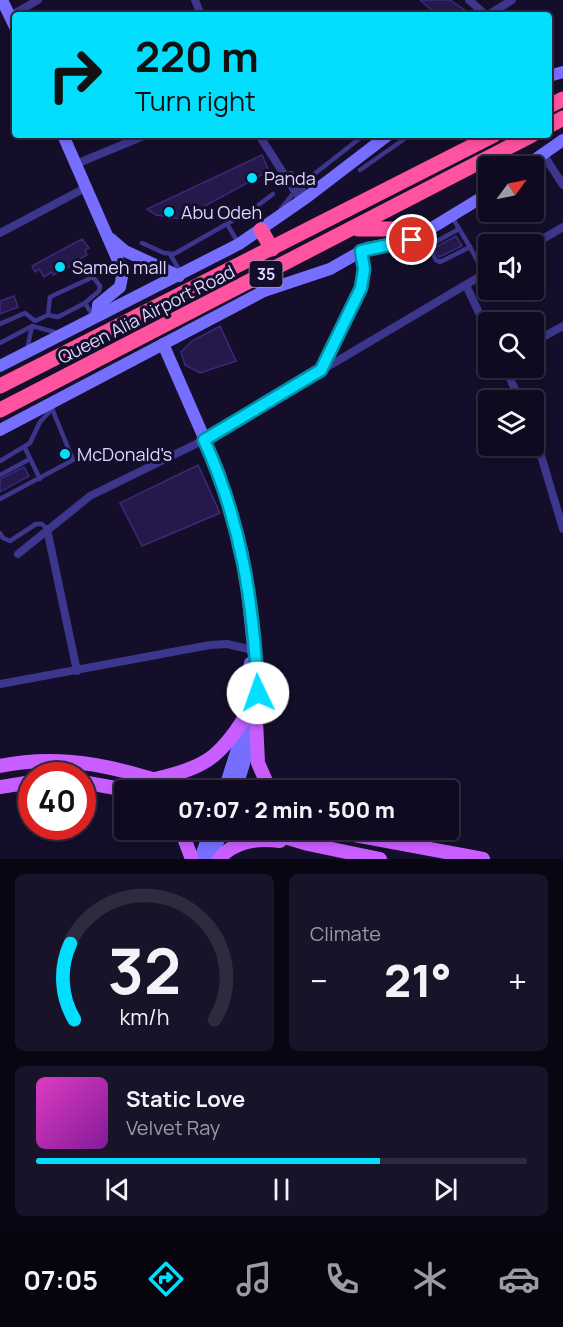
<!DOCTYPE html>
<html lang="en">
<head>
<meta charset="utf-8">
<style>
	body { margin:0; font-family:Manrope,sans-serif; background:#181329; color:#f1f3f6; height:100vh; display:flex; flex-direction:column; font-size:22px; white-space:nowrap }
	* { box-sizing:border-box; margin:0 }
	p { font-size:20px; color:#9b9aa5 }
	.icon { flex:none; width:33px; height:33px; fill:none; stroke:currentColor; stroke-width:2; stroke-linecap:round; stroke-linejoin:round }
	.map { position:relative; height:859px; overflow:hidden }
	.panel { display:flex; flex-direction:column; gap:15px; padding:15px; background:#080612; flex:1 }
	.panel>* { flex:none }
	.top-card { position:absolute; left:12px; top:12px; width:540px; height:126px; border-radius:6px; box-shadow:0 3px 9px #0003,0 0 0 2px #2f2b3e; background:#03deff; color:#111; overflow:hidden }
	.needle { width:39px; rotate:57deg }
	.tools { position:absolute; left:478px; top:156px; display:grid; gap:12px }
	.tools a { display:grid; place-items:center; width:66px; height:66px; border-radius:6px; background:#0f0a20; box-shadow:0 3px 9px #0003,0 0 0 2px #2f2b3e; font-size:30px }
	.speed { position:absolute; left:18px; top:762px; display:flex; gap:12px; font-size:30px; font-weight:700; text-align:center }
	.speed>* { display:grid; place-content:center; width:78px; height:78px; border-radius:50%; background:#0f0a20; box-shadow:0 3px 9px #0003,0 0 0 2px #2f2b3e; line-height:1 }
	.speed .limit { border:9px solid #d22; background:#fff; color:#111 }
	.pin { position:absolute; display:grid; place-items:center; width:51px; height:51px; color:#fff; margin:-26px; border:3px solid #fff; border-radius:50%; box-shadow:0 2px 6px #0007 }
	.me { position:absolute; width:66px; margin:-33px; rotate:357deg; stroke-linejoin:round; filter:drop-shadow(0 0 4px #0008) }
	.turn { display:flex; align-items:center; gap:21px; height:126px; padding:0 24px; font-size:27px }
	.turn .icon { width:78px; height:78px; stroke-width:2.5 }
	.turn b { display:block; font-size:42px; line-height:51px }
	.big { font-size:45px; font-weight:800; line-height:1.1 }
	.panel .card { flex:1; display:flex; flex-direction:column; justify-content:center; gap:9px; min-width:0; padding:0 21px; border-radius:9px; background:#181329 }
	.panel .dial { align-items:center; gap:0 }
	.dial svg { height:156px; overflow:visible; fill:none; stroke:#2f2b3e; stroke-width:7; stroke-linecap:round; text-anchor:middle }
	.dial text { fill:#f1f3f6; stroke:none }
	.song { display:flex; align-items:center; gap:18px }
	.cover { width:72px; height:72px; border-radius:9px; background:linear-gradient(135deg,hsl(310 70% 55%),hsl(290 70% 35%)) }
	.played { height:6px; border-radius:3px; background:linear-gradient(90deg,#03deff 70%,#2f2b3e 70%) }
	.keys { display:flex; justify-content:space-around; direction:ltr }
	.heat { display:flex; justify-content:space-between; align-items:center; font-size:33px; direction:ltr }
	.panel .tiles { flex:1; display:grid; gap:15px; grid-template-columns:1fr 1fr }
	.card:last-child { grid-column:span 2 }
	.trip { position:absolute; left:114px; top:780px; width:345px; height:60px; border-radius:6px; background:#0f0a20; box-shadow:0 3px 9px #0003,0 0 0 2px #2f2b3e; font-weight:800; line-height:60px; text-align:center }
	.menu { display:flex; height:96px; justify-content:space-around; align-items:center; background:#06040d; color:#9b9aa5 }
	.menu .icon { width:42px; height:42px }
	.menu .active { color:#03deff }
	.menu b { font-size:27px; color:#f1f3f6 }
	.map>svg:first-child { display:block }
	.building { fill:#25194c; stroke:#3c297a; stroke-width:1.5 }
	.lines { fill:none; stroke-linecap:round; stroke-linejoin:round }
	.lane { stroke:#3c368c; stroke-width:4.5 }
	.street { stroke:#3c368c; stroke-width:8 }
	.secondary { stroke:#766eff; stroke-width:12 }
	.primary { stroke:#c85eff; stroke-width:14 }
	.highway { stroke:#ff529f; stroke-width:15 }
	.route-casing { stroke:#0290a6; stroke-width:15 }
	.route { stroke:#03deff; stroke-width:10 }
	.poi-dot { fill:#03deff; stroke:#140e2a; stroke-width:2 }
	.labels { text-anchor:middle; dominant-baseline:central; stroke-width:6; stroke-linejoin:round; paint-order:stroke }
	.shield { fill:#140e2a; stroke:#a19bbf; stroke-width:1.5 }
	.shield-label { font-size:16px; font-weight:bold; fill:#ddd7ff }
	.poi-label { font-size:18px; fill:#ddd7ff; stroke:#140e2a; text-anchor:start }
	.street-label { font-size:18px; fill:#ddd7ff; stroke:#140e2a }
</style>
</head>
<body>
<div class="map">
<svg width="563" height="859" viewBox="0 0 563 859">
	<rect width="100%" height="100%" fill="#140e2a"/>
	<g class="building">
		<path d="M420,0H450L472,15H437Z"/>
		<path d="M262,155L269,171L181,219L156,215L147,209Z"/>
		<path d="M456,236L462,246L439,257L434,248Z"/>
		<path d="M82,239L89,248L85,250L87,255L76,261L77,263L53,275L52,272L44,277L39,269L35,272L32,266Z"/>
		<path d="M14,296L18,307L0,314V301Z"/>
		<path d="M220,326L236,361L200,373L185,365L181,352L192,341Z"/>
		<path d="M198,465L220,513L142,546L120,503Z"/>
		<path d="M24,467L29,476L0,492V479Z"/>
	</g>
	<g class="lines">
		<g class="lane">
			<path d="M360,170L410,135"/>
			<path d="M281,209L299,186L364,135"/>
			<path d="M227,224L239,244"/>
			<path d="M423,236L436,260L440,262L470,247L452,217"/>
			<path d="M142,243L164,253L174,254L253,209L273,194"/>
			<path d="M428,246L459,229"/>
			<path d="M470,247L478,262"/>
			<path d="M170,254L181,273"/>
			<path d="M48,315L58,317L85,303L93,316"/>
			<path d="M0,324L25,313L35,321L48,315L50,297L93,277L100,286L99,291L85,303"/>
			<path d="M0,343L32,326L58,333"/>
			<path d="M27,350L32,326"/>
			<path d="M25,448L40,479"/>
			<path d="M0,461L30,443L40,422L52,409"/>
			<path d="M0,475L30,459"/>
			<path d="M0,499L73,460L51,406"/>
			<path d="M0,533L3,538L10,541L36,524H42L47,529"/>
		</g>
		<g class="street">
			<path d="M195,0L201,15"/>
			<path d="M469,0L486,15"/>
			<path d="M488,15L512,0"/>
			<path d="M10,16L38,0"/>
			<path d="M259,135L301,201"/>
			<path d="M543,154L563,185"/>
			<path d="M76,164L146,135"/>
			<path d="M291,175L307,197"/>
			<path d="M0,233L87,187"/>
			<path d="M534,244L563,227"/>
			<path d="M466,285L489,334"/>
			<path d="M534,342L563,326"/>
			<path d="M505,368L520,400"/>
			<path d="M321,369C338,335 372,289 361,251"/>
			<path d="M534,432L563,529"/>
			<path d="M47,529L77,671"/>
			<path d="M18,554L90,496L204,440L489,271"/>
			<path d="M0,684L210,645L227,644L253,650"/>
		</g>
		<g class="secondary">
			<path d="M2,0L15,27"/>
			<path d="M549,76L563,72"/>
			<path d="M63,135L123,272L120,287L98,305L97,316"/>
			<path d="M526,166L563,140"/>
			<path d="M111,239L125,251L179,276"/>
			<path d="M163,344L219,472L243,554L258,693L253,734L236,790"/>
			<path d="M0,366L239,244L307,197L388,135"/>
			<path d="M0,430L264,291L330,269L367,248L412,240L489,193"/>
			<path d="M224,790L243,730L250,663"/>
			<path d="M200,859L210,830"/>
			<path d="M211,859L223,830"/>
		</g>
		<g class="primary">
			<path d="M256,720L258,763L270,790"/>
			<path d="M0,766C66,752 125,769 186,790"/>
			<path d="M155,779C203,768 219,759 245,717"/>
			<path d="M82,782L127,790"/>
			<path d="M0,787L32,782"/>
			<path d="M181,830L192,859"/>
			<path d="M261,830L308,844L380,859"/>
			<path d="M328,830L483,859"/>
			<path d="M219,859C234,841 258,838 280,841"/>
		</g>
		<g class="highway">
			<path d="M549,106L563,99"/>
			<path d="M549,126L563,118"/>
			<path d="M358,229H393L422,234"/>
			<path d="M261,230L272,249"/>
			<path d="M0,386L494,135"/>
			<path d="M0,410L532,135"/>
		</g>
	</g>
	<g class="lines">
		<defs>
			<path id="route" d="M258,693C253,603 242,523 204,440L321,370L361,288L364,269L361,251L412,240"/>
		</defs>
		<use href="#route" class="route-casing"/>
		<use href="#route" class="route"/>
	</g>
	<g class="poi-dot">
		<circle cx="252" cy="178" r="6"/>
		<circle cx="169" cy="212" r="6"/>
		<circle cx="60" cy="267" r="6"/>
		<circle cx="65" cy="454" r="6"/>
	</g>
	<g class="labels">
		<rect class="shield" x="249.5" y="261" width="33" height="26" rx="4.5"/>
		<g class="shield-label">
			<text x="266" y="274">35</text>
		</g>
		<g class="poi-label">
			<text x="264" y="178">Panda</text>
			<text x="181" y="212">Abu Odeh</text>
			<text x="72" y="267">Sameh mall</text>
			<text x="77" y="454">McDonald's</text>
		</g>
		<g class="street-label">
			<text transform="translate(146 314) rotate(-27)">Queen Alia Airport Road</text>
		</g>
	</g>
</svg>
<div class="tools">
<a><svg class="needle" viewBox="-14 -14 28 28"><path d="M0-13l5 13h-10z" fill="#e53935"/><path d="M0 13l5-13h-10z" fill="#9b9aa5"/></svg></a>
<a><svg class="icon" aria-label="sound" viewBox="0 0 24 24"><path d="M4 9h4l5-4v14l-5-4H4zM17 9q2 3 0 6"/></svg></a>
<a><svg class="icon" aria-label="search" viewBox="0 0 24 24"><circle cx="10" cy="10" r="6"/><path d="M15 15l6 6"/></svg></a>
<a><svg class="icon" aria-label="layers" viewBox="0 0 24 24"><path d="M12 4l9 5-9 5-9-5zM3 14l9 5 9-5"/></svg></a>
</div>
<div class="speed"><div class="limit">40</div></div>
<div class="pin" style="left:412px;top:240px;background:#d93025"><svg class="icon" aria-label="arrive" viewBox="0 0 24 24"><path d="M6 21V4h12l-3 4 3 4H6"/></svg></div>
<svg class="me" style="left:258px;top:693px" viewBox="-20 -20 40 40"><circle r="19" fill="#fff"/><path d="M0-13L10 11 0 6-10 11z" fill="#03deff"/></svg>
<div class="trip">07:07 · 2 min · 500 m</div>
<div class="top-card">
<div class="turn"><svg class="icon" aria-label="right" viewBox="0 0 24 24"><path d="M7 20v-9h11M14 6l5 5-5 5"/></svg><div><b>220 m</b>Turn right</div></div>
</div>
</div>
<section class="panel">
<div class="tiles">
<div class="card dial"><svg viewBox="0 0 100 80">
<path d="M14 69A42 42 0 1 1 86 69"/>
<path d="M14 69A42 42 0 0 1 12 30" stroke="#03deff"/>
<text x="50" y="56" font-size="32" font-weight="700">32</text>
<text x="50" y="72" font-size="11">km/h</text>
</svg></div>
<div class="card"><p>Climate</p>
<div class="heat"><a>−</a><b class="big">21°</b><a>+</a></div>
</div>
<div class="card">
<div class="song"><i class="cover"></i><div><b>Static Love</b><p>Velvet Ray</p></div></div>
<div class="played"></div>
<div class="keys"><svg class="icon" aria-label="previous" viewBox="0 0 24 24"><path d="M18 5L8 12l10 7zM5 5v14"/></svg><svg class="icon" aria-label="pause" viewBox="0 0 24 24"><path d="M8 5v14M16 5v14"/></svg><svg class="icon" aria-label="next" viewBox="0 0 24 24"><path d="M6 5l10 7-10 7zM19 5v14"/></svg></div>
</div>
</div>
</section>
<nav class="menu">
<b>07:05</b>
<svg class="icon active" aria-label="directions" viewBox="0 0 24 24"><path d="M12 3l9 9-9 9-9-9zM9 14v-3h6M13 9l2 2-2 2"/></svg>
<svg class="icon" aria-label="music" viewBox="0 0 24 24"><path d="M9 18V5l10-2v13"/><circle cx="6" cy="18" r="3"/><circle cx="16" cy="16" r="3"/></svg>
<svg class="icon" aria-label="phone" viewBox="0 0 24 24"><path d="M5 4h4l2 5-3 2q2 4 5 5l2-3 5 2v4C11 20 4 13 5 4z"/></svg>
<svg class="icon" aria-label="climate" viewBox="0 0 24 24"><path d="M12 3v18M4 7l16 10M4 17L20 7"/></svg>
<svg class="icon" aria-label="car" viewBox="0 0 24 24"><path d="M5 17H2v-5l4-1 3-4h7l3 4 3 1v5h-3M9 17h6M6 11h13"/><circle cx="7" cy="17" r="2"/><circle cx="17" cy="17" r="2"/></svg>
</nav>
</body>
</html>
